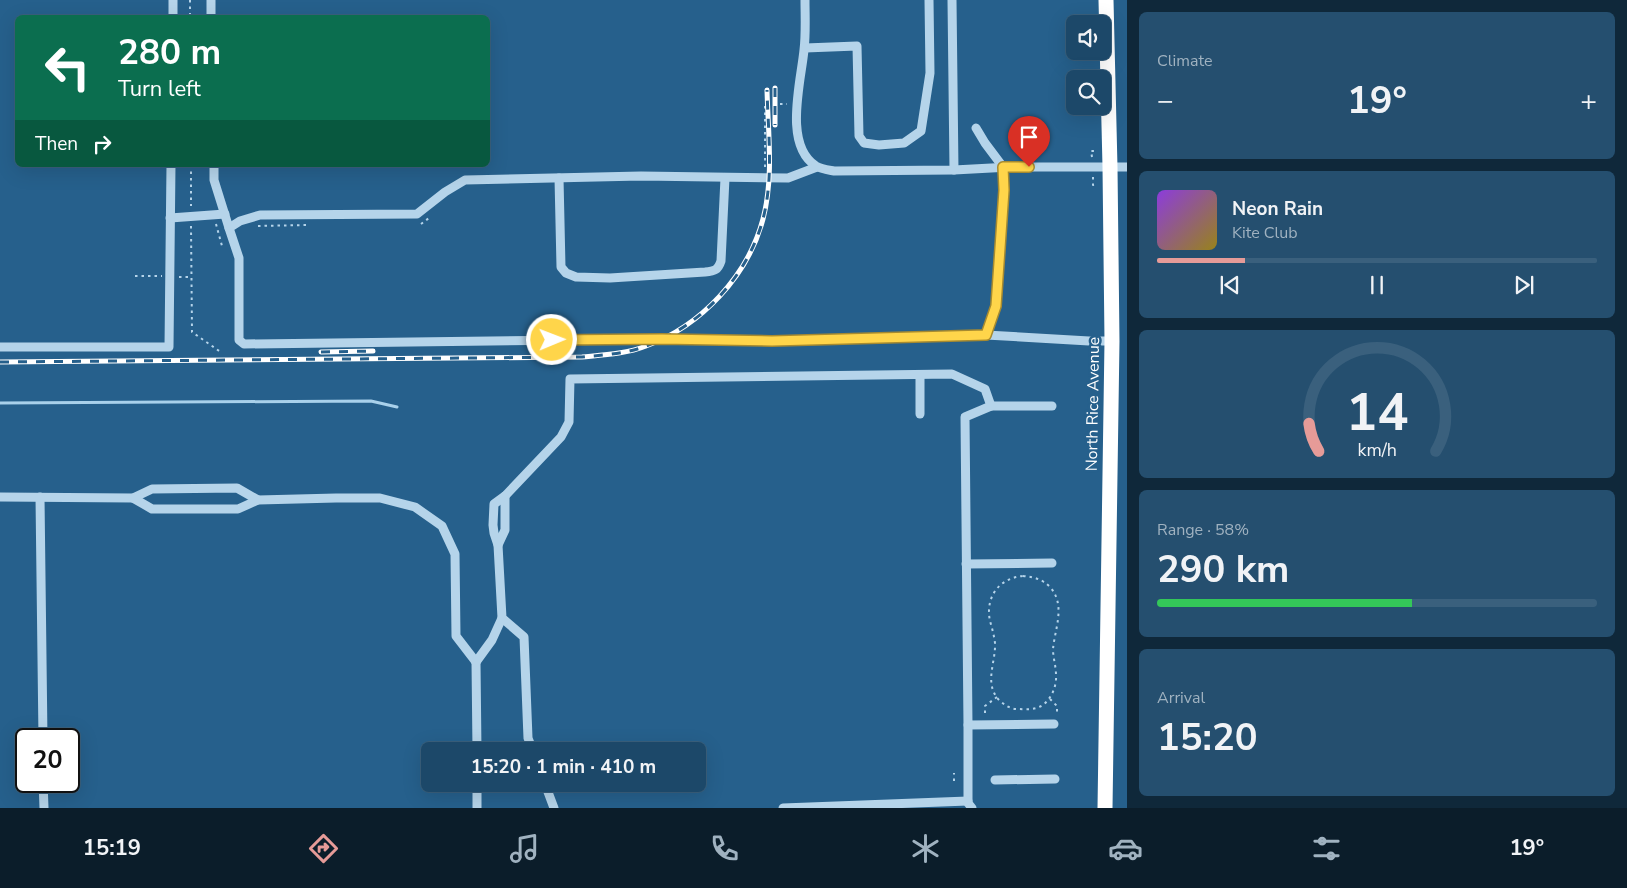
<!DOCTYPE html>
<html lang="en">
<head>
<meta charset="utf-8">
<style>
	body { margin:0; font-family:"Nunito Sans",sans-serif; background:#254f6f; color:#f1f3f6; height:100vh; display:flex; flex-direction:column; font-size:19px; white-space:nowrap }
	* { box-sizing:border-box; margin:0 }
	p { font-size:16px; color:#a0b2c0 }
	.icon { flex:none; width:28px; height:28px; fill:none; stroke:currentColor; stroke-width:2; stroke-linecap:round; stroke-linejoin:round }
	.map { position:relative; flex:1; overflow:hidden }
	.details { display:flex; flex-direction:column; gap:12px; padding:12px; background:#0f283a; width:500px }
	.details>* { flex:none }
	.banner { position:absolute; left:15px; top:15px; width:475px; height:152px; border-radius:8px; box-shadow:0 5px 20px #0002,0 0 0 1px #3a607d; background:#0b6e4f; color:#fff; overflow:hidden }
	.buttons { position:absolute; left:1066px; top:15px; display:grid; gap:10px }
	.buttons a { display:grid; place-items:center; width:45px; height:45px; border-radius:8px; background:#1c4869; box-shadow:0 5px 20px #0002,0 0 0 1px #3a607d; font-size:25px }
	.speed { position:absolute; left:15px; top:728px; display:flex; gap:10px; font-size:25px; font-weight:700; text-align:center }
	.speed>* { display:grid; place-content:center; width:65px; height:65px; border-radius:50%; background:#1c4869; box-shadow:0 5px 20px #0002,0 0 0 1px #3a607d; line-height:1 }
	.speed .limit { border:2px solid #111; border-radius:8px; background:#fff; color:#111 }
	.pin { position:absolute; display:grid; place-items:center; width:42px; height:42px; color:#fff; margin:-51px -21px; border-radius:50% 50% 50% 0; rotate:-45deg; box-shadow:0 0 5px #0007 }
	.pin .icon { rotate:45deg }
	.me { position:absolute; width:55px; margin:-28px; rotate:89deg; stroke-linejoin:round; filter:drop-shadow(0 0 4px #0008) }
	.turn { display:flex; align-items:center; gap:18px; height:105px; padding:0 20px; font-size:22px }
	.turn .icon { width:65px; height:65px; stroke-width:2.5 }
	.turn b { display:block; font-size:35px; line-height:42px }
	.then { display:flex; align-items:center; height:48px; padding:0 20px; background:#0003; gap:10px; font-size:19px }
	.big { font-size:38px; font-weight:700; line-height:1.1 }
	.details .tile { flex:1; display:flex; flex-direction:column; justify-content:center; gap:8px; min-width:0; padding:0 18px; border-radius:8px; background:#254f6f }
	.details .dial { align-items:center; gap:0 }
	.dial svg { height:130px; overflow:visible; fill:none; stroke:#3a607d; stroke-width:7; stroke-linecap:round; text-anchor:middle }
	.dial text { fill:#f1f3f6; stroke:none }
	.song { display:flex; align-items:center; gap:15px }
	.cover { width:60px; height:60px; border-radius:8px; background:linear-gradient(135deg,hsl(270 70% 55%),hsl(50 70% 35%)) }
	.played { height:5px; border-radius:2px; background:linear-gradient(90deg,#e69b98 20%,#3a607d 20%) }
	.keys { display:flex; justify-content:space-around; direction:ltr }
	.heat { display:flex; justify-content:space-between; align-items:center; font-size:28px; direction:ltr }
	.charge { height:8px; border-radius:4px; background:linear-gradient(90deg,#34c759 58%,#3a607d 0) }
	.trip { position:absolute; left:421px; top:742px; width:285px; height:50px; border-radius:8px; background:#1c4869; box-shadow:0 5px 20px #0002,0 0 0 1px #3a607d; font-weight:700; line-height:50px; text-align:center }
	.tabs { display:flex; height:80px; justify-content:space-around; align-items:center; background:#0b1d2a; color:#a0b2c0 }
	.tabs .icon { width:35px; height:35px }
	.tabs .active { color:#e69b98 }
	.tabs b { font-size:22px; color:#f1f3f6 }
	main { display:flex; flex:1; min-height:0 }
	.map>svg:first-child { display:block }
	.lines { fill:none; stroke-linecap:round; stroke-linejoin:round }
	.stream { stroke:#a9d1eb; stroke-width:3 }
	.path { stroke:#b5d4ea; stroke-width:2; stroke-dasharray:2.5 4; stroke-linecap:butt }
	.minor { stroke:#b5d4ea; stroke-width:9 }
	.highway { stroke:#fff; stroke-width:15 }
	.rail-casing { stroke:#fff; stroke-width:5 }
	.rail { stroke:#26608c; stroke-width:3; stroke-dasharray:9; stroke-linecap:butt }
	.route-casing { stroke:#a68a30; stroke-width:12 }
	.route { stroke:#ffd54a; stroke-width:9 }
	.labels { text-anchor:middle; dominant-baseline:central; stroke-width:5; stroke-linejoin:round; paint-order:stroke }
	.street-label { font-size:16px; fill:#fff; stroke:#26608c }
</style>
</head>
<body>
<main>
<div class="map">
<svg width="1127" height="808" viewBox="0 0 1127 808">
	<rect width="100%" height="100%" fill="#26608c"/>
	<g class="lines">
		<path class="stream" d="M0,403L371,401L397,407"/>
		<g class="path">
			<path d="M190,0V18"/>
			<path d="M1092,157L1091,151H1097"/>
			<path d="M191,165V206"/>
			<path d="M765,167V104H787"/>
			<path d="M1093,177V185L1097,184"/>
			<path d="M216,224L222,246L224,245"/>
			<path d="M421,224L429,218"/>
			<path d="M191,226L192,332L222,353"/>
			<path d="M258,226L306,225"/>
			<path d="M135,276H162"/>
			<path d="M179,277H191"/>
			<path d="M1023,576C1034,577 1042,579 1050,587C1066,605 1055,628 1053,649C1053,658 1056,666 1056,675C1057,688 1049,705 1036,708C1030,710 1023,709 1017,709C1010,709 1005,705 1000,701C983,684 996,663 995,643C994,635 992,628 990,621C985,597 999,578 1023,576Z"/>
			<path d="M1050,699L1057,706V713"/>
			<path d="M985,713V706L997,697"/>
			<path d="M954,781V773"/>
		</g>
		<g class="minor">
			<path d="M211,0V18"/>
			<path d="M805,0C805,16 806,34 804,50C801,82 783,145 816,166C821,169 829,170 834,171L954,170L1010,167H1127"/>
			<path d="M952,0L954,170"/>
			<path d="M173,18V0"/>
			<path d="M805,48L857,46L859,136L864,143L879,145L904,143L921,131L930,73L929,0"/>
			<path d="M976,128L985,143L1003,167L1004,190L996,306L986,335"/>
			<path d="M214,165V180L229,228"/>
			<path d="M817,167L788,178L641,176L465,180L445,192L417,214L260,215L240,221L229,228L239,258V340L244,344L662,339L772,341L986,335L1089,341H1112"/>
			<path d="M559,178L561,267L566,273L576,277L610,278L705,272C715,271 718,270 721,261L725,178"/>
			<path d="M170,218L225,214"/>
			<path d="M0,347H169L171,165"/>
			<path d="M991,406H1052"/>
			<path d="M920,414V375"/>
			<path d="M0,497L133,498L152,489L237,488L258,500"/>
			<path d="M40,497L43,739"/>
			<path d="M133,498L152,509H238L258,500L336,498H380L415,507L442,526L455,554L456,636L476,662"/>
			<path d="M498,545L505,530V496"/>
			<path d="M966,564L1052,563"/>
			<path d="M476,662L477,751"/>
			<path d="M476,662L492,640L502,618"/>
			<path d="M968,725V803L972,808"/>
			<path d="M533,751L528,738L524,637L502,618L498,545L494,533L493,525L494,504L505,496L561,437L569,422L570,379L952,374L985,389L991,406L965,417L968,725L1054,724"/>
			<path d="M995,780L1055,779"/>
			<path d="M43,781L44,808"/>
			<path d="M477,784V808"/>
			<path d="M545,784L554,808"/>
			<path d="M783,808L968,801"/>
		</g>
		<path class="highway" d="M1105,808L1112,341L1110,167L1106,0"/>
		<defs>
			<g id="rail">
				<path d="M775,88V125"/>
				<path d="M321,352L373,351"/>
				<path d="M0,362L582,357C603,355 626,354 646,346C701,326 748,276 763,219C774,177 768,132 767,90"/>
			</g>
		</defs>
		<use href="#rail" class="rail-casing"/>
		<use href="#rail" class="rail"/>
	</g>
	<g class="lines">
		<defs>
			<path id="route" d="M552,340L662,339L772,341L986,335L996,306L1004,190L1003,167H1029"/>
		</defs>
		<use href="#route" class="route-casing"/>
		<use href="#route" class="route"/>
	</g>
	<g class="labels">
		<g class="street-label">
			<text transform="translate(1093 404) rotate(-89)">North Rice Avenue</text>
		</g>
	</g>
</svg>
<div class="buttons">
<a><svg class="icon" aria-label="sound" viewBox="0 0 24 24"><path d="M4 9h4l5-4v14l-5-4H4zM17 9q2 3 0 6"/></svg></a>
<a><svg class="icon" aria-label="search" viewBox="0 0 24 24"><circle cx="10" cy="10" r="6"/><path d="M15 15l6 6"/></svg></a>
</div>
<div class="speed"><div class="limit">20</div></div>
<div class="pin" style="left:1029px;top:167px;background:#d93025"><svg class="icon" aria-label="arrive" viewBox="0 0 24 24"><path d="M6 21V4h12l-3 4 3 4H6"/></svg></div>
<svg class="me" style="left:552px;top:340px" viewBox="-20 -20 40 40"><circle r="17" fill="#ffd54a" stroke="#fff" stroke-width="3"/><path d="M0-11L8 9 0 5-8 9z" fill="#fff"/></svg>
<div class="trip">15:20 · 1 min · 410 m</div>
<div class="banner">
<div class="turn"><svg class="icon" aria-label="left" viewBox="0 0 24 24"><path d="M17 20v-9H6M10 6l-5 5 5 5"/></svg><div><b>280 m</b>Turn left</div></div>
<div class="then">Then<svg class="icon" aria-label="right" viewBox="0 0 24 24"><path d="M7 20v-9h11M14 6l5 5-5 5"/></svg></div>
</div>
</div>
<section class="details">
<div class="tile"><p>Climate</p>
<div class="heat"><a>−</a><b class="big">19°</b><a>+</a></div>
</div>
<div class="tile">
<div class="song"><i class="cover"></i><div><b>Neon Rain</b><p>Kite Club</p></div></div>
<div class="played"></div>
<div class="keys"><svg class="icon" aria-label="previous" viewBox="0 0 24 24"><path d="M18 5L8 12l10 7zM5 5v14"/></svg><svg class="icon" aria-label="pause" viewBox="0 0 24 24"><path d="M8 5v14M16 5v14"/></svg><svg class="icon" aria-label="next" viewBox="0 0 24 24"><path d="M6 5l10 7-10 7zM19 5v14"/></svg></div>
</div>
<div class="tile dial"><svg viewBox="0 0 100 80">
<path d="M14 69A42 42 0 1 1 86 69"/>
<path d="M14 69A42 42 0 0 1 8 52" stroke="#e69b98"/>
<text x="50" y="56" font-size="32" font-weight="700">14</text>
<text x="50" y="72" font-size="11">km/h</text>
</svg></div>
<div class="tile"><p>Range · 58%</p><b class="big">290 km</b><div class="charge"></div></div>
<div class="tile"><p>Arrival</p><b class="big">15:20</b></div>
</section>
</main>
<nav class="tabs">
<b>15:19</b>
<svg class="icon active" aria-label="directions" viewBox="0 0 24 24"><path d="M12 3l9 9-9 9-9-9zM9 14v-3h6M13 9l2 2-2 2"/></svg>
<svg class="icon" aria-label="music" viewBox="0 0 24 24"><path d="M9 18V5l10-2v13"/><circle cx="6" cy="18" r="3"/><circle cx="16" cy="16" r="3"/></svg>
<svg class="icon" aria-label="phone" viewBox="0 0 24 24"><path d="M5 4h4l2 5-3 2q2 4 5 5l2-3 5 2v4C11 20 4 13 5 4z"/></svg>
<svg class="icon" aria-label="climate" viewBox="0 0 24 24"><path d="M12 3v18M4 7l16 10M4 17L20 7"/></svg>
<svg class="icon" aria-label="car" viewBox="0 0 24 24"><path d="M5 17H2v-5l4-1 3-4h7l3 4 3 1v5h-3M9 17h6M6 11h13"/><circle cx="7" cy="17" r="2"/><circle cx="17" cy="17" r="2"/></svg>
<svg class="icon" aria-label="filters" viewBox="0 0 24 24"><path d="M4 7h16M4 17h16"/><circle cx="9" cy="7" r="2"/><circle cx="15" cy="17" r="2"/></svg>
<b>19°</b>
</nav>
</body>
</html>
